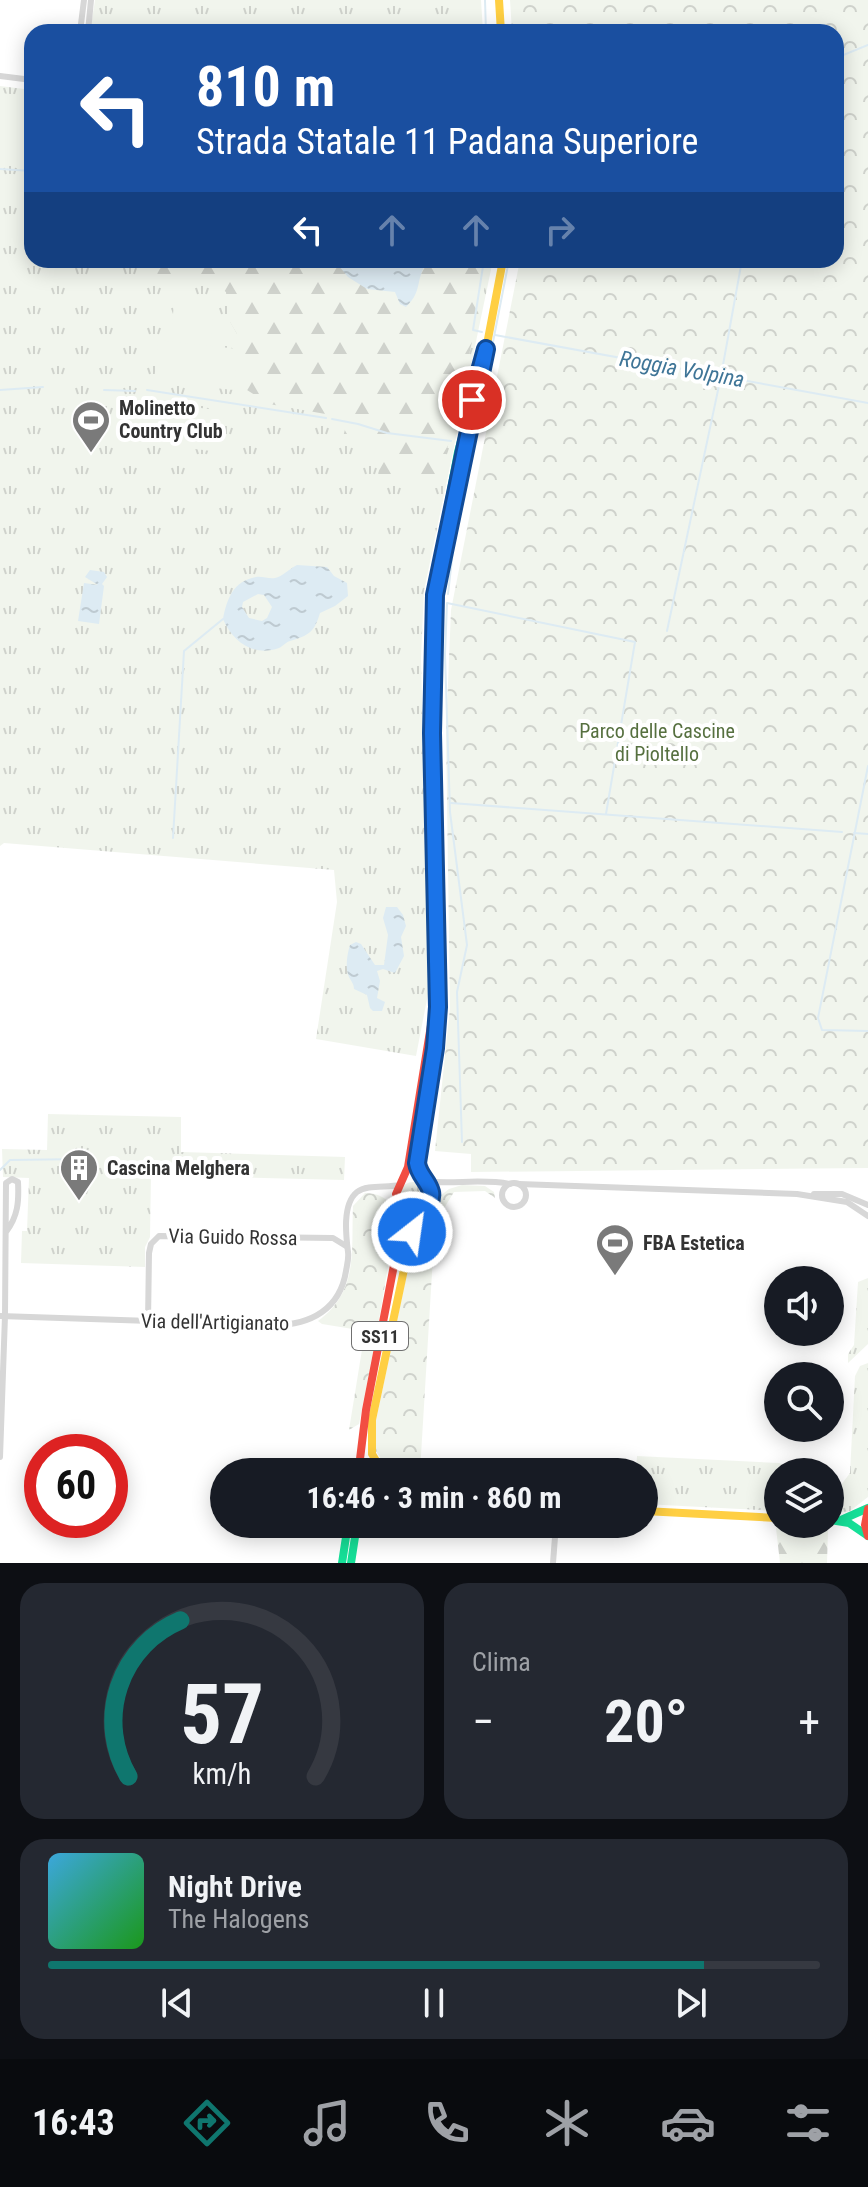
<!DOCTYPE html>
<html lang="it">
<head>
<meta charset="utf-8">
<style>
	body { margin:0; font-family:"Roboto Condensed",sans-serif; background:#242831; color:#f1f3f6; height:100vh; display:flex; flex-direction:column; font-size:30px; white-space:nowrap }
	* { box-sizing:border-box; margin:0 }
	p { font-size:26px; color:#9ea1a6 }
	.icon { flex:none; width:44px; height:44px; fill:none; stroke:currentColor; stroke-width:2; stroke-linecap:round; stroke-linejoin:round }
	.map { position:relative; height:1563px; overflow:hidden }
	.drawer { display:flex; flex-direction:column; gap:20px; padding:20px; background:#0d0f14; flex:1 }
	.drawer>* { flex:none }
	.guide { position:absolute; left:24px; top:24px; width:820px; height:244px; border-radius:24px; box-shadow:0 4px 20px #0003; background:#1a4fa0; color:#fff; overflow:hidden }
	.buttons { position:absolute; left:764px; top:1266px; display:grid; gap:16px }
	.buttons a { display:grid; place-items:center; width:80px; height:80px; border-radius:50%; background:#171b24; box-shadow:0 4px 20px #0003; font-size:40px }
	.speed { position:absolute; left:24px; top:1434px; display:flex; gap:16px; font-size:40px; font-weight:700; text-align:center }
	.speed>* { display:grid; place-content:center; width:104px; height:104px; border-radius:50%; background:#171b24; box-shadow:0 4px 20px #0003; line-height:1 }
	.speed .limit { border:12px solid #d22; background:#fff; color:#111 }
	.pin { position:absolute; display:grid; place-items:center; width:68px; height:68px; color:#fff; margin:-34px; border:4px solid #fff; border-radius:50%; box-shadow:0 2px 8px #0007 }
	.me { position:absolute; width:88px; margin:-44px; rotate:30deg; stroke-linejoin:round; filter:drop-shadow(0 0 6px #0008) }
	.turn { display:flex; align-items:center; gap:28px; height:168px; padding:0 40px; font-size:36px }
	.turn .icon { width:104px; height:104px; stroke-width:2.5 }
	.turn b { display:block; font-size:56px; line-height:68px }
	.lanes { display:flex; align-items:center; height:76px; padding:0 40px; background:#0003; justify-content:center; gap:40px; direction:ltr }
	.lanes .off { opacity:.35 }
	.big { font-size:60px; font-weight:700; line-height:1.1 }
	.drawer .widget { flex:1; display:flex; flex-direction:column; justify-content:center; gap:12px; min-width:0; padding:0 28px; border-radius:24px; background:#242831 }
	.drawer .dial { align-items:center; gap:0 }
	.dial svg { height:208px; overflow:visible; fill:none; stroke:#363941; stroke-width:7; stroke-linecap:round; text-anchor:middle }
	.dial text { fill:#f1f3f6; stroke:none }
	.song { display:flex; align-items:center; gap:24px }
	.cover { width:96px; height:96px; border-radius:12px; background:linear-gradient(135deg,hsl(200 70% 55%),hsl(120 70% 35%)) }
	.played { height:8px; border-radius:4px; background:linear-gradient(90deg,#0f766e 85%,#363941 85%) }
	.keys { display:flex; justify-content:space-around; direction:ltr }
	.heat { display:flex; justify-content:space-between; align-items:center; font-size:44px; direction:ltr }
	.drawer .tiles { flex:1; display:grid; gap:20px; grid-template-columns:1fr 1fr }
	.widget:last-child { grid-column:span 2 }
	.trip { position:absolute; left:210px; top:1458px; width:448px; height:80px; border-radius:40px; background:#171b24; box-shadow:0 4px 20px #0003; font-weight:700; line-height:80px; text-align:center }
	.menu { display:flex; height:128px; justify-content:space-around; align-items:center; background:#090b0e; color:#9ea1a6 }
	.menu .icon { width:56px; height:56px }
	.menu .on { color:#0f766e }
	.menu b { font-size:36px; color:#f1f3f6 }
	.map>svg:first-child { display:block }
	.grass { fill:url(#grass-tufts) }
	.forest { fill:url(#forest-firs) }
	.park { fill:url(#park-crowns) }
	.pitch { fill:#f1f5ed }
	.water { fill:url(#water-ripples); fill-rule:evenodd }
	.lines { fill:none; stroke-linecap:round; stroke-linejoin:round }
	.stream { stroke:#ddebf3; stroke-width:2 }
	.street { stroke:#d7d7d7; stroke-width:6 }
	.fast { stroke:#16e098; stroke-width:8 }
	.slow { stroke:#ffcf43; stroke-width:8 }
	.jam { stroke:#f24e42; stroke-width:8 }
	.route-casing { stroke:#114b97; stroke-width:20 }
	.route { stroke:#1a73e8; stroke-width:14 }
	.labels { text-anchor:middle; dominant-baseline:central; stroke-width:8; stroke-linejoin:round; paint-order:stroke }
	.shield { fill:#fff; stroke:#707070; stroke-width:2 }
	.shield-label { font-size:18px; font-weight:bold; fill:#333 }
	.poi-label { font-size:20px; font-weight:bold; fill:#333; stroke:#fff; text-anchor:start }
	.park-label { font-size:20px; fill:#56703f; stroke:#fff }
	.street-label { font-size:20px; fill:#333; stroke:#fff }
	.water-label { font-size:22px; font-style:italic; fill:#3f7597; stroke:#fff }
</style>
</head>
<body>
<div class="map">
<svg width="868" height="1563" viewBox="0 0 868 1563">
	<defs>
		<pattern id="grass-tufts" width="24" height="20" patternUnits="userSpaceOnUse" patternTransform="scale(2)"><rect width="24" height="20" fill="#f1f5ed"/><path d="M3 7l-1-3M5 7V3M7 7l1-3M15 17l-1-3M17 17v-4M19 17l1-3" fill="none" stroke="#cfd2cc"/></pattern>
		<pattern id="forest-firs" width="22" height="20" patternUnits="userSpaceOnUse" patternTransform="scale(2)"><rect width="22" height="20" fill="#f1f5ed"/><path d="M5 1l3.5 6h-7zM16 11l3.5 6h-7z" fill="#cfd2cc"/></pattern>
		<pattern id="park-crowns" width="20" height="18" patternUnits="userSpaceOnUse" patternTransform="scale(2)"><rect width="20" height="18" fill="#f1f5ed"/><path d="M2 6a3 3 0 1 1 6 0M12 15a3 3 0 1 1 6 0" fill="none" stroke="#cfd2cc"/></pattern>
		<pattern id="water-ripples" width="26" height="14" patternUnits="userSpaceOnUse" patternTransform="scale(2)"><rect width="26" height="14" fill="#ddebf3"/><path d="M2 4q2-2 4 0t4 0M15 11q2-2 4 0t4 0" fill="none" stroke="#becad1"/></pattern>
	</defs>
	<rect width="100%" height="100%" fill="#fff"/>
	<g class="grass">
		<path d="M95,0H481L483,32H90Z"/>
		<path d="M0,86L32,90V260H493L424,591L421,658L429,989L416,1056L316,1039L337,902L334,870L4,843L0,846Z"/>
		<path d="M48,1114L181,1117V1152L345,1157L344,1180L151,1175L150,1237L145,1247V1267L21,1263L22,1231H27L29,1178L3,1177L2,1149L47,1150Z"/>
		<circle cx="413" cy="1195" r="13"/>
		<path d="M868,1278V1344L848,1363V1354L854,1345L858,1282Z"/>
		<path d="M868,1363V1497L850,1511L830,1514V1487L841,1485L850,1473L855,1376L860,1366Z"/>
		<path d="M637,1456L779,1463L803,1472H778V1511L644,1504V1472H636Z"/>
	</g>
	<g class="forest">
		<path d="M130,260H491L438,488L378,476L382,445L343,437L348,418L269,404L247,390L242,374L245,348L228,318L226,292L216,285L160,275Z"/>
		<path d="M781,1526L828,1530L827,1563H780L776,1528Z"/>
	</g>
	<g class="park">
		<path d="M510,0H868V1168L471,1172V1154L435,1151L450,1008L446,732L451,610L520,260H836V32H512Z"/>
		<path d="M462,1185L485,1186L494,1192L495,1198L485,1191L454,1192L435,1223L420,1472H389L376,1451L374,1430L416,1230L440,1196L449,1189Z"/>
		<path d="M365,1193C378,1193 389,1198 394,1211C399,1230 390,1254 387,1272C379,1323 369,1374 359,1424L349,1430L365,1331L322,1324L318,1321C359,1291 351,1251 353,1206Z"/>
	</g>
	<g class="pitch">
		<path d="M0,93L32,96V144L0,141Z"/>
		<path d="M175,293L215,298L211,339L171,335Z"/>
		<path d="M158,340L238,349L234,390L154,382Z"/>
		<path d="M141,400L180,405L175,446L135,441Z"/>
		<path d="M185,406L225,411L219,452L179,447Z"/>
	</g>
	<g class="water">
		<path d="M334,260H358L366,264L380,265L395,260H429C414,278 424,290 406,307L400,304L395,292L367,289L348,277Z"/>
		<path d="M297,565L327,567L334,576L347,583L348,596L335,606L320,613C314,633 309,635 290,641C286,642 283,646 279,648C253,657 233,642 223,619C227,599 233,581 256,577C262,576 269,579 275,578C282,577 290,568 297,565ZM258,594L264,595L272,607L267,618L262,621L249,618L242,607L243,602Z"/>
		<path d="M90,570L104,572L107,577L102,584L104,586L99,624L78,621L84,583L98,585L85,577Z"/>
		<path d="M386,907H397L403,915L406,926L401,937L404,956L395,973L383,969L377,971L380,981L377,998L385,1002L382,1011H373L370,1008L367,995L354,989C354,984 351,981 349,977C345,969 347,954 350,945L356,942L361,944L375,965H384L388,935L383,918Z"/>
	</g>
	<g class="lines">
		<g class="stream">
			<path d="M485,0L486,32"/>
			<path d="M836,58L868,45"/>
			<path d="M0,169L32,171"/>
			<path d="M482,332L473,330L484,260"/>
			<path d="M495,335L868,403"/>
			<path d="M0,390L43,387"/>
			<path d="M104,390L135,391"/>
			<path d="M147,390L326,418"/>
			<path d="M332,419L358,424L387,433L451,441"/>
			<path d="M448,594L454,542L509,260"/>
			<path d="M667,631L721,376L742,260"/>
			<path d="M868,766L818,1018L822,1030L868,1031"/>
			<path d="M451,803L842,832"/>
			<path d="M854,833L868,834"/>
			<path d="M173,838L184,651L223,619"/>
			<path d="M462,1142L457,992L467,945L450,812L445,654L447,603L635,642L606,814"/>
			<path d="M0,1170L10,1160L84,1159"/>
		</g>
		<g class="street">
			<path d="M80,32L84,0"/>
			<path d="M88,32L91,0"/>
			<path d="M0,76L32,80"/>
			<path d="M423,1181C452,1185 480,1178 510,1184"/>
			<circle cx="514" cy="1195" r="12"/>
			<path d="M519,1184L797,1194L847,1202L868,1216"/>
			<path d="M814,1194H842L868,1205"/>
			<path d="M0,1316L274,1325C311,1325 340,1309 346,1271C347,1265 349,1258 348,1252C346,1236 342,1204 357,1192C367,1184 387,1188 400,1185"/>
			<path d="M148,1322L149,1253L151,1244L159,1236L333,1238L346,1246"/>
			<path d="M0,1457L5,1316L6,1183L12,1179L18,1182C19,1202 18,1216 6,1232"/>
			<path d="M553,1563L556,1524"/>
		</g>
		<g class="fast">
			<path d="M433,686L436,570L458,452L486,349"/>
			<path d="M830,1520L849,1523L868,1536"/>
			<path d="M841,1520L868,1508"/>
			<path d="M342,1563L348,1524"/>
			<path d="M351,1563L357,1524"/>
		</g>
		<g class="slow">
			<path d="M499,0L501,32"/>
			<path d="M485,355L503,260"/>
			<path d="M442,562L474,412"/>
			<path d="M383,1472L372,1454V1420L412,1232L431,1197L417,1163L429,1079"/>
			<path d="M644,1511L778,1518"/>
		</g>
		<g class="jam">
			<path d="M429,1079L438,1011L433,686"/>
			<path d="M352,1472L360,1459L366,1410L401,1229L402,1216L396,1194L408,1167L433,1013"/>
			<path d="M868,1509L865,1525L868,1536"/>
		</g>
	</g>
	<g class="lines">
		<defs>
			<path id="route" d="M412,1232C416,1219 434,1205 431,1192C428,1180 419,1176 417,1163L435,1048L438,1007L432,733L435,595L486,349L472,400"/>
		</defs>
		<use href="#route" class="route-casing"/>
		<use href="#route" class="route"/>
	</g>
	<defs>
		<symbol id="stadium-pin" viewBox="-11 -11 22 30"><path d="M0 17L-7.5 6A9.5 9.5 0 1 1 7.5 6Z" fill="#7a7a7a" stroke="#fff"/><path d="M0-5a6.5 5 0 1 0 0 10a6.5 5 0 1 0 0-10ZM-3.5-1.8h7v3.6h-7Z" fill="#fff"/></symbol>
		<symbol id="building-pin" viewBox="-11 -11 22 30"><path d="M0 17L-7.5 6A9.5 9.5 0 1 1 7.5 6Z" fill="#7a7a7a" stroke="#fff"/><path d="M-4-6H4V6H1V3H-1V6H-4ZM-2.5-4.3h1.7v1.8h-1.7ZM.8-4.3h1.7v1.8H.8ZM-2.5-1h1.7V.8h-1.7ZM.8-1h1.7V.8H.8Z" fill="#fff"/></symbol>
	</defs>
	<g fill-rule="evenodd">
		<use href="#stadium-pin" x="69" y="398" width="44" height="60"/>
		<use href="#building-pin" x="57" y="1146" width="44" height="60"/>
		<use href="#stadium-pin" x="593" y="1221" width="44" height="60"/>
	</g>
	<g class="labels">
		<rect class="shield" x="352" y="1322" width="56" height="28" rx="6"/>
		<g class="shield-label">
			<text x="380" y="1336">SS11</text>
		</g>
		<g class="poi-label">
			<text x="119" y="408">Molinetto<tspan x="119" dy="23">Country Club</tspan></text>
			<text x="107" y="1168">Cascina Melghera</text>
			<text x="643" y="1243">FBA Estetica</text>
		</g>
		<g class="park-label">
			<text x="657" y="731">Parco delle Cascine<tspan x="657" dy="23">di Pioltello</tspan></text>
		</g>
		<g class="street-label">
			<text transform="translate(233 1237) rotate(1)">Via Guido Rossa</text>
			<text transform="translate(215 1322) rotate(1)">Via dell'Artigianato</text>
		</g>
		<g class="water-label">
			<text transform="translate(682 369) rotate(10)">Roggia Volpina</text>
		</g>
	</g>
</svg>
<div class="buttons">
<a><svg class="icon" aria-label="sound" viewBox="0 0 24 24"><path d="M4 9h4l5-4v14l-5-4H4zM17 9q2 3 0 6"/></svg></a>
<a><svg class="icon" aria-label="search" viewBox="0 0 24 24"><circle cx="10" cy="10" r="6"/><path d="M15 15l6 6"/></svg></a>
<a><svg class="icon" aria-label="layers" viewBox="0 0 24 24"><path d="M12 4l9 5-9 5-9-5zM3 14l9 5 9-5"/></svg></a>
</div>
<div class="speed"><div class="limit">60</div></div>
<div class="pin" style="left:472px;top:400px;background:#d93025"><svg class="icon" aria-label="arrive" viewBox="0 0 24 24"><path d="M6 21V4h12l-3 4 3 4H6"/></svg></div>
<svg class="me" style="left:412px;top:1232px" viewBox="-20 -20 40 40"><circle r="17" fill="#1a73e8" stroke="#fff" stroke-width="3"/><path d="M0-11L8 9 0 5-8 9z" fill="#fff"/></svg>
<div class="trip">16:46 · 3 min · 860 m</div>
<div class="guide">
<div class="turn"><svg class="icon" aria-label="left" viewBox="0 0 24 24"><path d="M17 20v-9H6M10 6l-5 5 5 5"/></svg><div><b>810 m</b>Strada Statale 11 Padana Superiore</div></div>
<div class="lanes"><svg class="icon" aria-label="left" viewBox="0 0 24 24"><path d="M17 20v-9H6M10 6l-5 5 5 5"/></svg><svg class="icon off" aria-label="ahead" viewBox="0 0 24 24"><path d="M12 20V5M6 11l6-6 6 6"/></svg><svg class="icon off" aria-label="ahead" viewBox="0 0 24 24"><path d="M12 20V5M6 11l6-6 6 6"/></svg><svg class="icon off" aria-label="right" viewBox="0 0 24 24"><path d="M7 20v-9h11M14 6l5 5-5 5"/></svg></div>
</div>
</div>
<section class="drawer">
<div class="tiles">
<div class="widget dial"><svg viewBox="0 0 100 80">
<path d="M14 69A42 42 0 1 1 86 69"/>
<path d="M14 69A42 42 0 0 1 34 9" stroke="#0f766e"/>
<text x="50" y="56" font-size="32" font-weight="700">57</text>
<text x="50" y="72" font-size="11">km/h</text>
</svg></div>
<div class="widget"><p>Clima</p>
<div class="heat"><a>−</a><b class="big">20°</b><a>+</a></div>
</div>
<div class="widget">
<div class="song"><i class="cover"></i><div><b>Night Drive</b><p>The Halogens</p></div></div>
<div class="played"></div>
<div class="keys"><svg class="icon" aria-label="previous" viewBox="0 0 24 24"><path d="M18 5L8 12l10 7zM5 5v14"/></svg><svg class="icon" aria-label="pause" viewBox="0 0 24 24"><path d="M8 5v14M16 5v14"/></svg><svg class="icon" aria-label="next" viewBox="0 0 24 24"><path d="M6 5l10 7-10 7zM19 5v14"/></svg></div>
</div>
</div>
</section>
<nav class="menu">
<b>16:43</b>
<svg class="icon on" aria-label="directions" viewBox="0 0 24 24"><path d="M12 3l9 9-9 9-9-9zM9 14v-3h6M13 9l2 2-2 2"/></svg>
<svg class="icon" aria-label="music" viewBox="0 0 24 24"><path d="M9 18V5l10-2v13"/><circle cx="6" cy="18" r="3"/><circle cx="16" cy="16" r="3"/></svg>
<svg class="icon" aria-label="phone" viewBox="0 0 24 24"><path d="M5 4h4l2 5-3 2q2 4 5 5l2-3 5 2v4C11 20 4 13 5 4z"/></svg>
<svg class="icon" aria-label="climate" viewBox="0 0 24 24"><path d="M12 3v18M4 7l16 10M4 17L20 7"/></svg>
<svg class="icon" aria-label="car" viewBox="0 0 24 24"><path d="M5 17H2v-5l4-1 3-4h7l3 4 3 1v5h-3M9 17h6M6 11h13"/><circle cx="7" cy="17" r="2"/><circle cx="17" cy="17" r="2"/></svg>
<svg class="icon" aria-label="filters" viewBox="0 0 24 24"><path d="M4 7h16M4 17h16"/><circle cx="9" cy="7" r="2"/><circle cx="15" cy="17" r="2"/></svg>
</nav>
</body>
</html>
